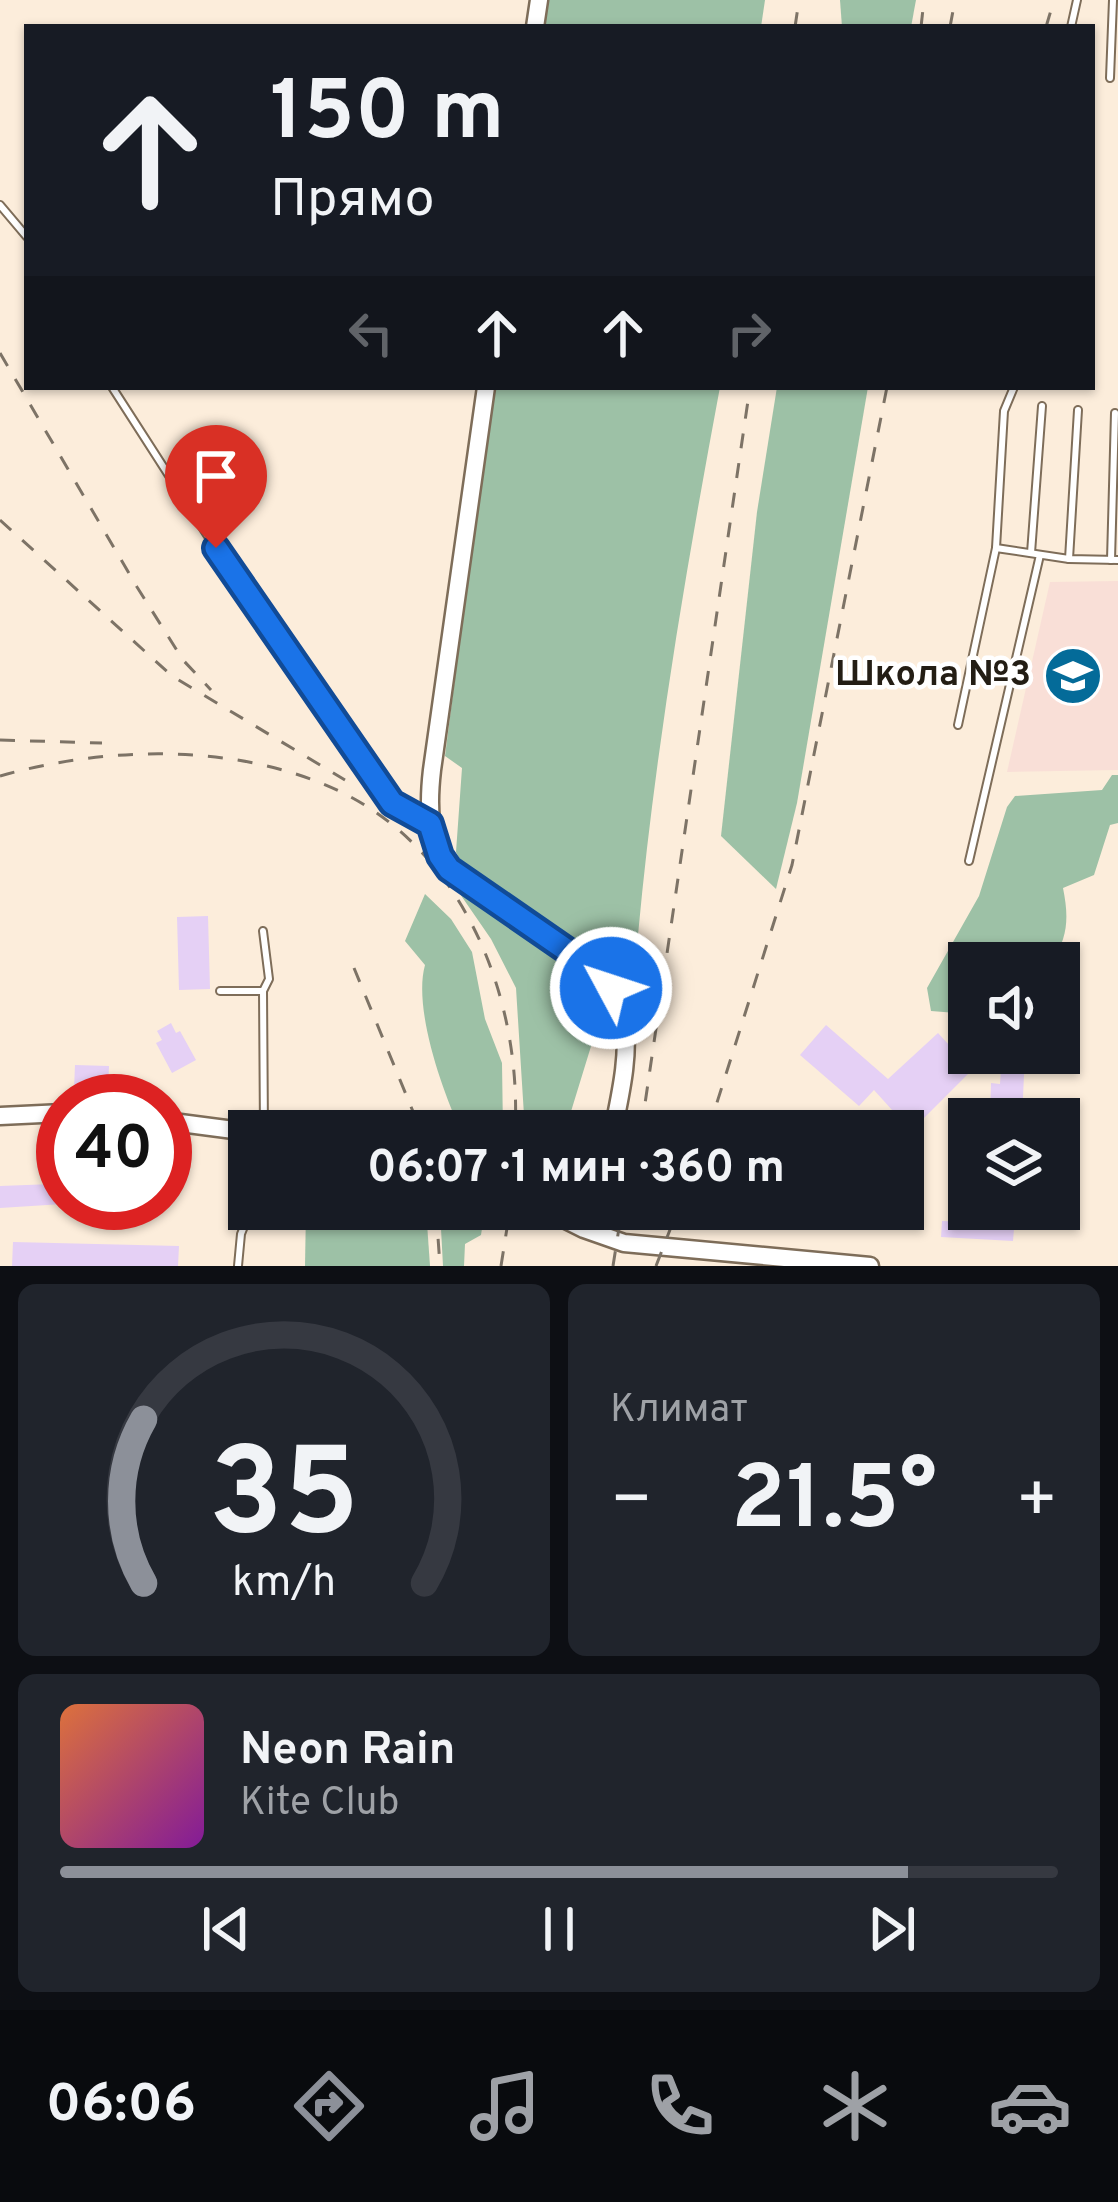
<!DOCTYPE html>
<html lang="ru">
<head>
<meta charset="utf-8">
<style>
	body { margin:0; font-family:Overpass,sans-serif; background:#20242c; color:#f1f3f6; height:100vh; display:flex; flex-direction:column; font-size:45px; white-space:nowrap }
	* { box-sizing:border-box; margin:0 }
	p { font-size:39px; color:#9ea1a6 }
	.icon { flex:none; width:66px; height:66px; fill:none; stroke:currentColor; stroke-width:2; stroke-linecap:round; stroke-linejoin:round }
	.map { position:relative; height:1266px; overflow:hidden }
	.sheet { display:flex; flex-direction:column; gap:18px; padding:18px; background:#0d0f14; flex:1 }
	.sheet>* { flex:none }
	.hud { position:absolute; left:24px; top:24px; width:1071px; height:366px; border-radius:0px; box-shadow:0 3px 9px #0004; background:#171b24; color:#f1f3f6; overflow:hidden }
	.fabs { position:absolute; left:948px; top:942px; display:grid; gap:24px }
	.fabs a { display:grid; place-items:center; width:132px; height:132px; border-radius:0px; background:#171b24; box-shadow:0 3px 9px #0004; font-size:60px }
	.speed { position:absolute; left:36px; top:1074px; display:flex; gap:24px; font-size:60px; font-weight:700; text-align:center }
	.speed>* { display:grid; place-content:center; width:156px; height:156px; border-radius:50%; background:#171b24; box-shadow:0 3px 9px #0004; line-height:1 }
	.speed .limit { border:18px solid #d22; background:#fff; color:#111 }
	.pin { position:absolute; display:grid; place-items:center; width:102px; height:102px; color:#fff; margin:-123px -51px; border-radius:50% 50% 50% 0; rotate:-45deg; box-shadow:0 0 12px #0007 }
	.pin .icon { rotate:45deg }
	.me { position:absolute; width:132px; margin:-66px; rotate:310deg; stroke-linejoin:round; filter:drop-shadow(0 0 9px #0008) }
	.turn { display:flex; align-items:center; gap:42px; height:252px; padding:0 48px; font-size:54px }
	.turn .icon { width:156px; height:156px; stroke-width:2.5 }
	.turn b { display:block; font-size:84px; line-height:102px }
	.lanes { display:flex; align-items:center; height:114px; padding:0 48px; background:#0003; justify-content:center; gap:60px; direction:ltr }
	.lanes .off { opacity:.35 }
	.big { font-size:90px; font-weight:700; line-height:1.1 }
	.sheet .widget { flex:1; display:flex; flex-direction:column; justify-content:center; gap:18px; min-width:0; padding:0 42px; border-radius:18px; background:#20242c }
	.sheet .dial { align-items:center; gap:0 }
	.dial svg { height:312px; overflow:visible; fill:none; stroke:#363941; stroke-width:7; stroke-linecap:round; text-anchor:middle }
	.dial text { fill:#f1f3f6; stroke:none }
	.song { display:flex; align-items:center; gap:36px }
	.cover { width:144px; height:144px; border-radius:18px; background:linear-gradient(135deg,hsl(20 70% 55%),hsl(290 70% 35%)) }
	.played { height:12px; border-radius:6px; background:linear-gradient(90deg,#8c9099 85%,#363941 85%) }
	.keys { display:flex; justify-content:space-around; direction:ltr }
	.heat { display:flex; justify-content:space-between; align-items:center; font-size:66px; direction:ltr }
	.sheet .tiles { flex:1; display:grid; gap:18px; grid-template-columns:1fr 1fr }
	.widget:last-child { grid-column:span 2 }
	.trip { position:absolute; left:228px; top:1110px; width:696px; height:120px; border-radius:0px; background:#171b24; box-shadow:0 3px 9px #0004; font-weight:700; line-height:120px; text-align:center }
	.tabs { display:flex; height:192px; justify-content:space-around; align-items:center; background:#090b0e; color:#9ea1a6 }
	.tabs .icon { width:84px; height:84px }
	.tabs .on { color:#8c9099 }
	.tabs b { font-size:54px; color:#f1f3f6 }
	.map>svg:first-child { display:block }
	.education { fill:#f9dfd7 }
	.forest { fill:#9dc1a6 }
	.building { fill:#e5d0f5 }
	.lines { fill:none; stroke-linecap:round; stroke-linejoin:round }
	.lane-casing { stroke:#7e6d59; stroke-width:10 }
	.secondary-casing { stroke:#7e6d59; stroke-width:21 }
	.lane { stroke:#fff; stroke-width:6 }
	.secondary { stroke:#fff; stroke-width:16 }
	.rail { stroke:#7d7366; stroke-width:3; stroke-dasharray:15 15; stroke-linecap:butt }
	.route-casing { stroke:#114b97; stroke-width:30 }
	.route { stroke:#1a73e8; stroke-width:21 }
	.labels { text-anchor:middle; dominant-baseline:central; stroke-width:9; stroke-linejoin:round; paint-order:stroke }
	.poi-label { font-size:36px; font-weight:bold; fill:#231d14; stroke:#fff; text-anchor:end }
</style>
</head>
<body>
<div class="map">
<svg width="1118" height="1266" viewBox="0 0 1118 1266">
	<rect width="100%" height="100%" fill="#fceddb"/>
	<path class="education" d="M1118,581V770L1007,772L1050,582Z"/>
	<g class="forest">
		<path d="M545,0H765L761,27H541Z"/>
		<path d="M840,0H916L911,27H842Z"/>
		<path d="M492,387H720C686,569 655,751 638,935L603,959L465,870L456,852L462,768L445,756Z"/>
		<path d="M777,387H868L797,803L776,889L721,836L757,512Z"/>
		<path d="M1112,775H1118V823L1110,825L1094,875L1063,888C1069,918 1068,936 1052,963H969V1014L931,1011L927,988L979,896L1007,807L1015,796L1102,790Z"/>
		<path d="M464,889L487,910L581,975L596,993L600,1017L565,1131H525L516,988L491,939L460,894Z"/>
		<path d="M425,894L451,919L472,952L485,1019L502,1063L503,1131H461C442,1090 413,1008 425,965L405,941Z"/>
		<path d="M306,1209H426L430,1266H305Z"/>
		<path d="M485,1209L481,1235L465,1244L464,1266H443L440,1210Z"/>
	</g>
	<g class="building">
		<path d="M208,916L210,989L179,990L177,917Z"/>
		<path d="M171,1023L176,1033L180,1031L196,1060L172,1073L156,1043L162,1040L157,1031Z"/>
		<path d="M826,1025L888,1079L938,1033L949,1045L954,1040L977,1065L911,1131L874,1090L859,1106L800,1055Z"/>
		<path d="M1002,1053H1025L1022,1119H990L991,1083L1000,1084Z"/>
		<path d="M75,1065L109,1066L108,1091L74,1089Z"/>
		<path d="M53,1174H63V1204L0,1208V1186L53,1184Z"/>
		<path d="M942,1221L1002,1223L1014,1229L1013,1241L941,1237Z"/>
		<path d="M13,1242L179,1246L178,1266H12Z"/>
	</g>
	<g class="lines">
		<defs>
			<g id="lane">
				<path d="M1071,27L1077,0"/>
				<path d="M1110,78L1113,0"/>
				<path d="M0,205L27,237"/>
				<path d="M112,387L240,586L366,768L392,803L427,822"/>
				<path d="M996,548L1069,559L1118,560"/>
				<path d="M1031,553L1042,406"/>
				<path d="M1069,559L1078,410"/>
				<path d="M1111,560L1115,413"/>
				<path d="M958,725L996,548L1004,411L1014,387"/>
				<path d="M969,861L1040,555"/>
				<path d="M263,931L269,979L263,991L264,1131"/>
				<path d="M220,991H263"/>
				<path d="M238,1266L241,1234L251,1209"/>
			</g>
			<g id="secondary">
				<path d="M535,27L539,0"/>
				<path d="M486,387L432,770C428,805 428,839 449,869C495,909 613,956 624,1019C630,1055 620,1096 613,1131"/>
				<path d="M0,1116L63,1113"/>
				<path d="M165,1121L249,1132"/>
				<path d="M544,1209L584,1229L624,1243L870,1266"/>
			</g>
		</defs>
		<use href="#lane" class="lane-casing"/>
		<use href="#secondary" class="secondary-casing"/>
		<use href="#lane" class="lane"/>
		<use href="#secondary" class="secondary"/>
		<g class="rail">
			<path d="M795,27L799,0"/>
			<path d="M921,27L924,0"/>
			<path d="M950,27L955,0"/>
			<path d="M1046,27L1054,0"/>
			<path d="M0,353L137,587L183,660L211,690"/>
			<path d="M0,520L172,676L345,780"/>
			<path d="M0,740L102,743"/>
			<path d="M0,776C110,745 245,742 349,796C468,859 522,1004 515,1131"/>
			<path d="M354,968L421,1131"/>
			<path d="M641,1131L750,387"/>
			<path d="M708,1131L792,865L887,387"/>
			<path d="M436,1209L440,1266"/>
			<path d="M501,1266L510,1209"/>
			<path d="M613,1266L622,1209"/>
			<path d="M656,1266L678,1209"/>
		</g>
	</g>
	<g class="lines">
		<defs>
			<path id="route" d="M216,548L392,803L430,824L440,856L449,869L588,965L611,988"/>
		</defs>
		<use href="#route" class="route-casing"/>
		<use href="#route" class="route"/>
	</g>
	<defs>
		<symbol id="school-disc" viewBox="-11 -11 22 22"><circle r="9.5" fill="#046b99" stroke="#fff"/><path d="M0-5L7-2L0 1L-7-2ZM-4 1L0 2.5L4 1V4Q0 6-4 4Z" fill="#fff"/></symbol>
	</defs>
	<g fill-rule="evenodd">
		<use href="#school-disc" x="1040" y="643" width="66" height="66"/>
	</g>
	<g class="labels">
		<g class="poi-label">
			<text x="1031" y="676">Школа №3</text>
		</g>
	</g>
</svg>
<div class="fabs">
<a><svg class="icon" aria-label="sound" viewBox="0 0 24 24"><path d="M4 9h4l5-4v14l-5-4H4zM17 9q2 3 0 6"/></svg></a>
<a><svg class="icon" aria-label="layers" viewBox="0 0 24 24"><path d="M12 4l9 5-9 5-9-5zM3 14l9 5 9-5"/></svg></a>
</div>
<div class="speed"><div class="limit">40</div></div>
<div class="pin" style="left:216px;top:548px;background:#d93025"><svg class="icon" aria-label="arrive" viewBox="0 0 24 24"><path d="M6 21V4h12l-3 4 3 4H6"/></svg></div>
<svg class="me" style="left:611px;top:988px" viewBox="-20 -20 40 40"><circle r="17" fill="#1a73e8" stroke="#fff" stroke-width="3"/><path d="M0-11L8 9 0 5-8 9z" fill="#fff"/></svg>
<div class="trip">06:07 · 1 мин · 360 m</div>
<div class="hud">
<div class="turn"><svg class="icon" aria-label="ahead" viewBox="0 0 24 24"><path d="M12 20V5M6 11l6-6 6 6"/></svg><div><b>150 m</b>Прямо</div></div>
<div class="lanes"><svg class="icon off" aria-label="left" viewBox="0 0 24 24"><path d="M17 20v-9H6M10 6l-5 5 5 5"/></svg><svg class="icon" aria-label="ahead" viewBox="0 0 24 24"><path d="M12 20V5M6 11l6-6 6 6"/></svg><svg class="icon" aria-label="ahead" viewBox="0 0 24 24"><path d="M12 20V5M6 11l6-6 6 6"/></svg><svg class="icon off" aria-label="right" viewBox="0 0 24 24"><path d="M7 20v-9h11M14 6l5 5-5 5"/></svg></div>
</div>
</div>
<section class="sheet">
<div class="tiles">
<div class="widget dial"><svg viewBox="0 0 100 80">
<path d="M14 69A42 42 0 1 1 86 69"/>
<path d="M14 69A42 42 0 0 1 14 27" stroke="#8c9099"/>
<text x="50" y="56" font-size="32" font-weight="700">35</text>
<text x="50" y="72" font-size="11">km/h</text>
</svg></div>
<div class="widget"><p>Климат</p>
<div class="heat"><a>−</a><b class="big">21.5°</b><a>+</a></div>
</div>
<div class="widget">
<div class="song"><i class="cover"></i><div><b>Neon Rain</b><p>Kite Club</p></div></div>
<div class="played"></div>
<div class="keys"><svg class="icon" aria-label="previous" viewBox="0 0 24 24"><path d="M18 5L8 12l10 7zM5 5v14"/></svg><svg class="icon" aria-label="pause" viewBox="0 0 24 24"><path d="M8 5v14M16 5v14"/></svg><svg class="icon" aria-label="next" viewBox="0 0 24 24"><path d="M6 5l10 7-10 7zM19 5v14"/></svg></div>
</div>
</div>
</section>
<nav class="tabs">
<b>06:06</b>
<svg class="icon on" aria-label="directions" viewBox="0 0 24 24"><path d="M12 3l9 9-9 9-9-9zM9 14v-3h6M13 9l2 2-2 2"/></svg>
<svg class="icon" aria-label="music" viewBox="0 0 24 24"><path d="M9 18V5l10-2v13"/><circle cx="6" cy="18" r="3"/><circle cx="16" cy="16" r="3"/></svg>
<svg class="icon" aria-label="phone" viewBox="0 0 24 24"><path d="M5 4h4l2 5-3 2q2 4 5 5l2-3 5 2v4C11 20 4 13 5 4z"/></svg>
<svg class="icon" aria-label="climate" viewBox="0 0 24 24"><path d="M12 3v18M4 7l16 10M4 17L20 7"/></svg>
<svg class="icon" aria-label="car" viewBox="0 0 24 24"><path d="M5 17H2v-5l4-1 3-4h7l3 4 3 1v5h-3M9 17h6M6 11h13"/><circle cx="7" cy="17" r="2"/><circle cx="17" cy="17" r="2"/></svg>
</nav>
</body>
</html>
